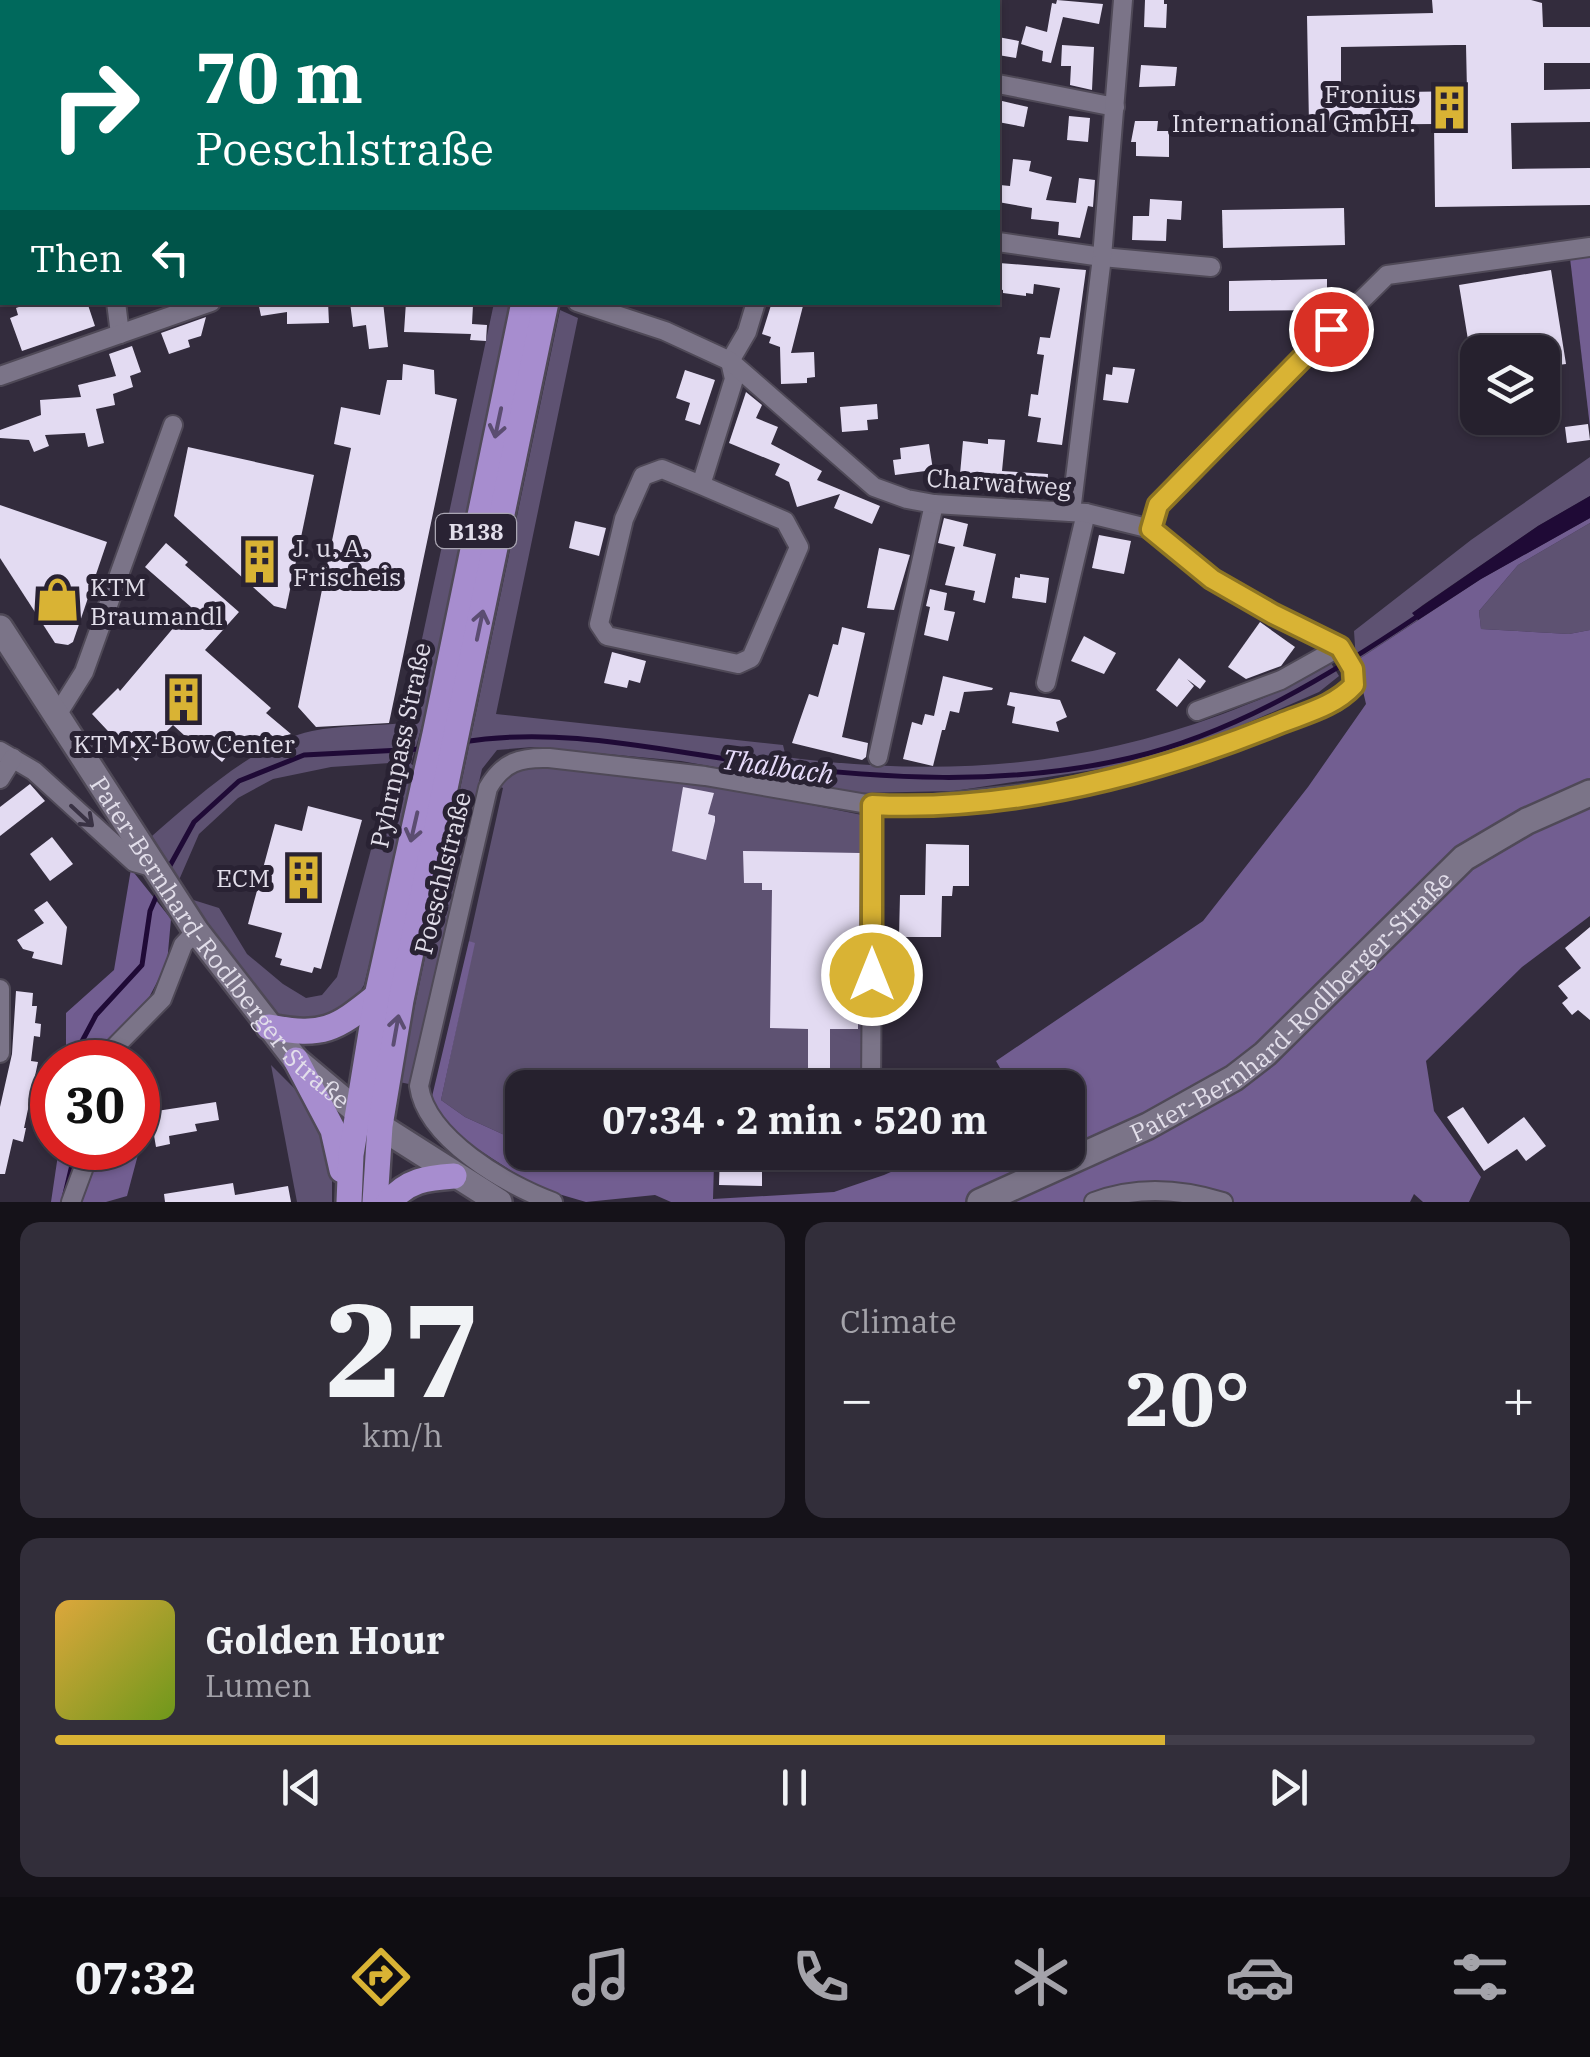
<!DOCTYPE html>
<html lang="en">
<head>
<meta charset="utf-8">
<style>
	body { margin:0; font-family:"IBM Plex Serif",serif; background:#322e3a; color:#f1f3f6; height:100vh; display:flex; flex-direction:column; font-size:38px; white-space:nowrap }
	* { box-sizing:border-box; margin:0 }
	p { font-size:32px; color:#a4a3aa }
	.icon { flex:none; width:55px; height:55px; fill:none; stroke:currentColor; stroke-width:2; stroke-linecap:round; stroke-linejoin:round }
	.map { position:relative; height:1202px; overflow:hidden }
	.sheet { display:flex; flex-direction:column; gap:20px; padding:20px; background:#151219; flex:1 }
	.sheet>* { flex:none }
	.guide { position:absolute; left:0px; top:0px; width:1000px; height:305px; box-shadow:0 2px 8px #0004,0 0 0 2px #423e4a; background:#00695c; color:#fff; overflow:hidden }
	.tools { position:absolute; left:1460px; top:335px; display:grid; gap:20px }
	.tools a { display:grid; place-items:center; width:100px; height:100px; border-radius:20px; background:#26212e; box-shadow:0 2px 8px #0004,0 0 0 2px #423e4a; font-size:50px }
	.speed { position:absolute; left:30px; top:1040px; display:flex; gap:20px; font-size:50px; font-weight:700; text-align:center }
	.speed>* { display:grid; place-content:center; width:130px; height:130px; border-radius:50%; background:#26212e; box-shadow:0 2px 8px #0004,0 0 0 2px #423e4a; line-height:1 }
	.speed .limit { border:15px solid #d22; background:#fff; color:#111 }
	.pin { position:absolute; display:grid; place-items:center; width:85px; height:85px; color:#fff; margin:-42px; border:5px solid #fff; border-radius:50%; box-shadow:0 2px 10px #0007 }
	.me { position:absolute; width:110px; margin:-55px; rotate:0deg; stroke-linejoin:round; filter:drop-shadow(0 0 8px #0008) }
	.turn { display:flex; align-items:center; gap:35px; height:210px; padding:0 30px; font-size:45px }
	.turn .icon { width:130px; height:130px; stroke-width:2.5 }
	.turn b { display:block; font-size:70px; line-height:85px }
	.then { display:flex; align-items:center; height:95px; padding:0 30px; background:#0003; gap:20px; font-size:38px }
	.big { font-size:75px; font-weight:700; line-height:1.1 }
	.sheet .card { flex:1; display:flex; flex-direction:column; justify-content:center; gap:15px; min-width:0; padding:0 35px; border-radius:20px; background:#322e3a }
	.sheet .dial { align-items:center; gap:0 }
	.dial b { font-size:130px; line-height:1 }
	.song { display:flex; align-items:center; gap:30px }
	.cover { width:120px; height:120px; border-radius:15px; background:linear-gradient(135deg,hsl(40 70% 55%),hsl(80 70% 35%)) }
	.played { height:10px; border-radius:5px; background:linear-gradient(90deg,#d9b334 75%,#423e4a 75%) }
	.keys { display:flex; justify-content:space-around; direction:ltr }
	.heat { display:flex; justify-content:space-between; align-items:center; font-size:55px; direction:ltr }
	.sheet .tiles { flex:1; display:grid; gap:20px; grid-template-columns:1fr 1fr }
	.card:last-child { grid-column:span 2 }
	.trip { position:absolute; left:505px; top:1070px; width:580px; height:100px; border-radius:20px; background:#26212e; box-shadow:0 2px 8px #0004,0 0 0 2px #423e4a; font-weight:700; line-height:100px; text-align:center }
	.tab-bar { display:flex; height:160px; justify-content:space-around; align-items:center; background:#0f0d12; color:#a4a3aa }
	.tab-bar .icon { width:70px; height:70px }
	.tab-bar .active { color:#d9b334 }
	.tab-bar b { font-size:45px; color:#f1f3f6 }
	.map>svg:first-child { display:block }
	.green { fill:#5e5272 }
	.forest { fill:#725e91 }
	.water { fill:#1f0a36 }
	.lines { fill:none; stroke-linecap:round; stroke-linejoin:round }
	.stream { stroke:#1f0a36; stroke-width:5 }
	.building { fill:#e3dbf2; fill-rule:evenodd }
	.street-casing { stroke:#4f4957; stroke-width:22 }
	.secondary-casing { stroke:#4f4957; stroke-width:30 }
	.primary-casing { stroke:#4f4957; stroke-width:30 }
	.street { stroke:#7b7488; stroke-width:18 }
	.secondary { stroke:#7b7488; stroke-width:25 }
	.primary { stroke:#a78dcf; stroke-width:25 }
	.oneway { stroke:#5b4d71 }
	.oneway2 { stroke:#393244 }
	.route-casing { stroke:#8d7422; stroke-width:25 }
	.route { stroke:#d9b334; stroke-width:18 }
	.labels { text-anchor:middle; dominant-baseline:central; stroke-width:10; stroke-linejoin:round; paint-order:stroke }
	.shield { fill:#292233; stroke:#aaa6b3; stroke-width:2.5 }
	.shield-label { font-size:22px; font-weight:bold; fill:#e2deea }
	.poi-label { font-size:25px; fill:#e2deea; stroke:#292233; text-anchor:end }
	.street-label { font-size:25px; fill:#e2deea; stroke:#292233 }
	.water-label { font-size:28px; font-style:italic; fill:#e6dbfa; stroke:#292233 }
</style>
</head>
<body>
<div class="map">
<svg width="1590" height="1202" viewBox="0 0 1590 1202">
	<rect width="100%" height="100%" fill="#332c3d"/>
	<g class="green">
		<path d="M494,303H513L423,722L411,764L418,768L364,985L349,1009L306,1026L274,1013L241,975L187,898L219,908L247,954L283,984L306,998L322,995L337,977L392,771L390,763L331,767L273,779L238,798L199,834L179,880L152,836C196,798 254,744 312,731C341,725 374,726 404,723Z"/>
		<path d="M560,310L578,318L496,714L783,745L786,757C936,777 1077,768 1220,715C1259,700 1296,686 1331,663L1339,676L1319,692L1199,744L1133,764L954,791L860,793L681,761L533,747L497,750L482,769L409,1084L399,1082Z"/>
		<path d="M1590,457V496L1538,526L1423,605L1413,613L1418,620L1356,661L1354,631L1471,540Z"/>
		<path d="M1590,523V630L1569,634L1481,629L1479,611L1518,565Z"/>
		<path d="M528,761L717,786L862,815L861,1087L522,1088V1143L465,1117L441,1100L474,944L469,941L503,788L498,786L508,771Z"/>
		<path d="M271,1065L315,1109L332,1162V1202H297Z"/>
		<path d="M550,1153H714V1163L671,1161L619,1165Z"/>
	</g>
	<g class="forest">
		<path d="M1590,254V427L1570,258Z"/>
		<path d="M1590,518V523L1518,565L1479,611L1481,629L1569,634L1590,630V916L1522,967L1426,1061L1434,1111L1481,1177L1469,1202H1423L1414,1194L1410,1202H671L655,1195L586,1202L538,1188L442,1126L430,1105L469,941L475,943L441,1100L465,1117L522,1143V1152L550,1153L619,1165L671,1161L714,1163L713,1199L834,1192L884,1175L934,1153L1068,1152V1088L1011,1087L996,1061L1203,921L1308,787L1366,704L1356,661L1481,579Z"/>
		<path d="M131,869L171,919L167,963L144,1007L104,1055L127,1062H66V1013L114,970Z"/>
		<path d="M138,1066L157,1083L127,1196L106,1202H51L59,1148H138Z"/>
	</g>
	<path class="water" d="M1590,496V518L1481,579L1418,620L1412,613L1538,526Z"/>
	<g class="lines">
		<g class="stream">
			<path d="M462,742C561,726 657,750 754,763C880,779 1006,787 1130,758C1236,733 1332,674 1421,614"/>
			<path d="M167,871L194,822L239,781L304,755L421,749"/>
			<path d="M80,1062L79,1047L96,1015L142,965L150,911L159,890"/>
			<path d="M65,1194L76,1148"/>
		</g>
	</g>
	<g class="building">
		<path d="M1057,0L1103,4L1099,24L1063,17L1051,63L1042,61L1043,51L1021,44L1026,26L1047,32L1052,3L1056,4Z"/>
		<path d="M1145,0H1164V4H1167L1166,28L1144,27Z"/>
		<path d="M1432,0H1531L1542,3L1543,27H1590V63H1544V90L1590,89V122L1511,123L1512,169L1590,168V205L1435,207L1434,124L1309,125L1307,16L1433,13ZM1455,45H1466L1467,91L1341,93V47Z"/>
		<path d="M998,37L1019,41L1016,58L998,55Z"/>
		<path d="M1062,45L1094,47L1092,90L1070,85L1071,66H1061Z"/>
		<path d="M1141,65L1177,67L1175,86L1139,87Z"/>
		<path d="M998,100L1028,107L1024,127L998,122Z"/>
		<path d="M1069,116L1090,118L1088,142L1067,140Z"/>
		<path d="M1135,121H1158L1157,131H1169V157L1136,156V142H1131Z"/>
		<path d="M1013,159L1031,161L1029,171L1052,177L1046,200L1076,203L1079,178L1095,180L1093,207L1088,206L1080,238L1058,235L1059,222L1031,219L1032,208L998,202L1000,185L1010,186Z"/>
		<path d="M1150,199L1182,201L1181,220L1167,219L1166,241L1132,240L1133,216H1149Z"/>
		<path d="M1344,208L1345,245L1223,248L1222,210Z"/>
		<path d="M999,263L1086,270L1062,445L1037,442L1041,418L1028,416L1031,394L1038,395L1044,355L1037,354L1040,337L1050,338L1060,288L1034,284L1033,294L1026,293V296L1003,293V290L998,289Z"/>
		<path d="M1551,270L1566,364L1542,367V352H1470L1459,285Z"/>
		<path d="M1327,279V310L1229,311V281Z"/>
		<path d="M33,302H87L95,326L22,351L10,318L18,315L16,308Z"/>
		<path d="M258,302H328L329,323L287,324V312L261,316Z"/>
		<path d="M350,302H383L388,347L369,349L366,325L353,327Z"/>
		<path d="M406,302L473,305L472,324L487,325L486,341L470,340L471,334L404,332Z"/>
		<path d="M772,302H804L791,353L814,352L815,377L807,378V383L781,384L780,347L769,343L771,337L762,334Z"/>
		<path d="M206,317L201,336L188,340L190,347L169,354L161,333Z"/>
		<path d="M132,346L141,372L130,376L133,387L113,394L115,405L96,409L104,443L88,447L85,433L45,435L49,446L34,452L29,440L0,438V430L41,415L40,400L81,397L78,385L116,376L109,354Z"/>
		<path d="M403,364L434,370L435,394L457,399L389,723L316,727L298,707L351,448L334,444L341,407L380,415L387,380H402Z"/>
		<path d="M1113,367L1135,369L1128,403L1103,400L1106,374L1112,375Z"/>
		<path d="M685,370L715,380L700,425L685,420L690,403L676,398Z"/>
		<path d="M746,392L762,405L756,418L778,427L771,444L822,471L817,480L880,506L872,524L834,508L840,494L797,507L789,482L775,475L780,464L729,443Z"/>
		<path d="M877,404L878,419L867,420L868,430L842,432L840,407Z"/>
		<path d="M1588,424L1590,440L1567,443L1565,427Z"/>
		<path d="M988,439L1005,440L1002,471L1048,474L1047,490L1034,489V496L1012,494L1013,484L968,480L969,475L960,474L963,441L988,444Z"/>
		<path d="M929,444L933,470L895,475L893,460L901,459L900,448Z"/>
		<path d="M188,447L314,475L286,609L274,606L174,516Z"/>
		<path d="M0,505L107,542L73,642L68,645L55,643L0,558Z"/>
		<path d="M944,518L968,524L963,546L996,554L985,603L973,600L975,591L945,585L955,547L938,543Z"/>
		<path d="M575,521L606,528L599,556L569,548Z"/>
		<path d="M1099,535L1131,541L1124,574L1092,568Z"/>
		<path d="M166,543L188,562L185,565L239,612L205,650L271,708L266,713L291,734L265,741L240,758L232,750L222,762L201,744L197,747L173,725L136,761L92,714L118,688L120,691L191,607L145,567Z"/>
		<path d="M879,548L910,555L894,610L867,608Z"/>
		<path d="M1020,574L1049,578L1046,603L1012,598L1015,577L1020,578Z"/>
		<path d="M930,589L947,593L944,610L955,612L948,641L924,635L930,607L926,606Z"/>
		<path d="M1260,622L1295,647L1281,666L1246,679L1228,667Z"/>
		<path d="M842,627L865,633L842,737L868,743L866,757L862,760L792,743L809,694L818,697L833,644L838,645Z"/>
		<path d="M1084,636L1116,653L1104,674L1071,661Z"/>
		<path d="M612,652L646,661L640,683L629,680L627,688L604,683Z"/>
		<path d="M1179,658L1206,681L1200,689L1187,679L1194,686L1177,707L1156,690Z"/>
		<path d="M943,676L993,688L992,690L964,692L959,713L950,711L945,730H942L933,766L903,759L912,722L922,725L925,714L934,716Z"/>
		<path d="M1010,692L1060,700L1067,717L1056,722L1059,732L1012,723L1015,707L1007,705Z"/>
		<path d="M30,784L45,801L0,836V807Z"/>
		<path d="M683,787L714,793L708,814L715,816V821L706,860L672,851Z"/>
		<path d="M308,806L362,820L321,969L314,967L312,973L280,965L282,959L275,957L282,933L248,924L275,824L302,831Z"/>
		<path d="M52,837L73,864L50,881L30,854Z"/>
		<path d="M926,844L969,845V886H953L952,896H942L941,937H899L900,895H925Z"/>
		<path d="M743,851L860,853L858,1029H830V1088H808V1029L770,1028L772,890H762V883H744Z"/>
		<path d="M47,901L67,927L62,965L32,958L34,952L23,949L17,940L44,923L34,910Z"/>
		<path d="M1590,927V1020L1578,1010L1572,1015L1562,1003L1568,998L1558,986L1581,968L1565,948Z"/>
		<path d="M16,991L33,993L32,1006H37L35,1023L41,1024L40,1037L34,1036L31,1061L38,1062L24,1128H26L23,1142L13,1139L5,1174H0V1107L12,1054Z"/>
		<path d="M216,1102L219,1120L195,1124L197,1131L169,1136L170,1144L156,1147L150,1112Z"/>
		<path d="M1463,1107L1488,1144L1524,1117L1546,1146L1526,1161L1517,1149L1484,1171L1447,1117Z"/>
		<path d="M720,1152H762V1186L719,1185Z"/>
		<path d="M233,1183L235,1195L288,1186L291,1202H165L164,1194Z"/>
	</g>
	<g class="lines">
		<defs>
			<g id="street">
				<path d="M245,0L246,2"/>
				<path d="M491,0L496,2"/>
				<path d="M99,2V0"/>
				<path d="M862,2L863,0"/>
				<path d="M998,84L1115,107"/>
				<path d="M0,165H2"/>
				<path d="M998,242L1102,257L1211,267"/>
				<path d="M116,302L120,334"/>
				<path d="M0,376L211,302"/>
				<path d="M701,485L785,521L799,547L751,658L738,664L607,636L599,624L624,519L643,476L662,469L701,485L734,379L730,361L747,332L756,302"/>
				<path d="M1071,512L1102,257L1123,0"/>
				<path d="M1151,529L1158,505L1185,475L1387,275L1590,247"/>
				<path d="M1046,683L1086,513"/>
				<path d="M1197,711L1281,680L1340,647"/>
				<path d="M57,715L84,672L173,425"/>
				<path d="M0,751L34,771L134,862L155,868"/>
				<path d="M878,757L934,504"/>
				<path d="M0,779L13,758"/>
				<path d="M0,989V1053"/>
				<path d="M100,1062L162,999L183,945L196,931"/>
				<path d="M871,1088L873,805"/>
				<path d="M71,1202L91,1148"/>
				<path d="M553,1202C506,1185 426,1138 419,1086L488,788C503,762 520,757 549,758L705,776L873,805L915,806L1050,791L1138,773L1195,755L1335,702L1354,685L1353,669L1340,647L1273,614L1212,579L1151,529L1086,513L934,504L907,499L874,487L730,361L665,331L577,302"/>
				<path d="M1094,1202C1136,1186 1181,1189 1223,1202"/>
			</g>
			<g id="secondary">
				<path id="s1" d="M0,628L196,931L296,1060L359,1113L499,1202"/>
				<path id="s2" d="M980,1202L1148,1126L1234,1078L1265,1054L1464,858L1527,821L1590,793"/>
			</g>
			<g id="primary">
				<path d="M617,2L618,0"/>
				<path d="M639,2L640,0"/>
				<path d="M269,1027C323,1037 335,1030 377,996"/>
				<path d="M296,1060L333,1130L342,1170"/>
				<path d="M349,1202L351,1155L377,996L435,734L524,302"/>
				<path d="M375,1202L380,1126L401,1000L546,302"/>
				<path d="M389,1202C408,1180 426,1178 454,1176"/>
			</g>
		</defs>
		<use href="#street" class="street-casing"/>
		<use href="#secondary" class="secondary-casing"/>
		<use href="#primary" class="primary-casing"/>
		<use href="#street" class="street"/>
		<use href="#secondary" class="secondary"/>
		<use href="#primary" class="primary"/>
	</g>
	<defs><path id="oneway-shaft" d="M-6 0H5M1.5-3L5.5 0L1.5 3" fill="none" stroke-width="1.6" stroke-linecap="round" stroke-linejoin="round" transform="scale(2.5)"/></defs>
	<g class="oneway">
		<use href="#oneway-shaft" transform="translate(498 423) rotate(102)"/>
		<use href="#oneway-shaft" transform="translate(480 625) rotate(-78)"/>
		<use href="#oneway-shaft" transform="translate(414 827) rotate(103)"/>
		<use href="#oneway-shaft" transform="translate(396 1030) rotate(-80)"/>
	</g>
	<use class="oneway2" href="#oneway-shaft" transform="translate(82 816) rotate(43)"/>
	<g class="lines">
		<defs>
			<path id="route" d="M872,975V805C1011,812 1153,775 1281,723C1306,713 1335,706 1354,685L1353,669L1340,647L1273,614L1212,579L1151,529L1158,505L1331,329"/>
		</defs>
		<use href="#route" class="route-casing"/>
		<use href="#route" class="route"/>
	</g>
	<defs>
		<symbol id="building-bare" viewBox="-9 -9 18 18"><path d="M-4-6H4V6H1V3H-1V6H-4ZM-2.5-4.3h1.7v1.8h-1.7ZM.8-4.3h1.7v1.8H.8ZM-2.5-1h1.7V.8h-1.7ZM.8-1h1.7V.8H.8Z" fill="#d9b334" stroke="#292233" stroke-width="2.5" paint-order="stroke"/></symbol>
		<symbol id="shop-bare" viewBox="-9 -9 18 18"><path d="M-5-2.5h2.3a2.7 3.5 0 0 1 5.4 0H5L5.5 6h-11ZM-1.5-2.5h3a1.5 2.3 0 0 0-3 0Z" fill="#d9b334" stroke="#292233" stroke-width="2.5" paint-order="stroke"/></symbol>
	</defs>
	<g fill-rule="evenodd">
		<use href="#building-bare" x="1418" y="76" width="63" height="63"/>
		<use href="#building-bare" x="228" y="530" width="63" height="63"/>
		<use href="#shop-bare" x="26" y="568" width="63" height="63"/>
		<use href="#building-bare" x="152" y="668" width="63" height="63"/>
		<use href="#building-bare" x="272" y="846" width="63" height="63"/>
	</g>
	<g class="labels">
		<rect class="shield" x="436" y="514" width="80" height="34" rx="8"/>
		<g class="shield-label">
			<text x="476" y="531">B138</text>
		</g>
		<g class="poi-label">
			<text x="1416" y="93">Fronius<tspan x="1416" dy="29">International GmbH.</tspan></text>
			<text x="293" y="547" text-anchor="start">J. u. A.<tspan x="293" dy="29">Frischeis</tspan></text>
			<text x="90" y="586" text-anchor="start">KTM<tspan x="90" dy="29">Braumandl</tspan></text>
			<text x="184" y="743" text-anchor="middle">KTM X-Bow Center</text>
			<text x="270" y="877">ECM</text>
		</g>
		<g class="street-label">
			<text transform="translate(999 482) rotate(4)">Charwatweg</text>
			<text transform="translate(400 745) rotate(-78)">Pyhrnpass Straße</text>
			<text transform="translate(442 873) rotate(-76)">Poeschlstraße</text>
			<text stroke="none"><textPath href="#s1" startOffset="385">Pater-Bernhard-Rodlberger-Straße</textPath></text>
			<text stroke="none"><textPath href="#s2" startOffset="372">Pater-Bernhard-Rodlberger-Straße</textPath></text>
		</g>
		<g class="water-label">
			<text transform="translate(778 766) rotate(8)">Thalbach</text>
		</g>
	</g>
</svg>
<div class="tools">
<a><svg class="icon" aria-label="layers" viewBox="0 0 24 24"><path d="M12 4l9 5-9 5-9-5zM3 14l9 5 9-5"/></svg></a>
</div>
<div class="speed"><div class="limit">30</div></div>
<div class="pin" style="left:1331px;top:329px;background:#d93025"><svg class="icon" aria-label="arrive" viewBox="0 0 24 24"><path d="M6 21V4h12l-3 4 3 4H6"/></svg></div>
<svg class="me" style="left:872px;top:975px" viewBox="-20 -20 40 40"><circle r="17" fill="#d9b334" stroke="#fff" stroke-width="3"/><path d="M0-11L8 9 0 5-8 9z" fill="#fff"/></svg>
<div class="trip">07:34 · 2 min · 520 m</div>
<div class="guide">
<div class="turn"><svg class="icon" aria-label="right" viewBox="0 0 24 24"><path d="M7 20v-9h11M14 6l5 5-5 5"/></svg><div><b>70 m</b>Poeschlstraße</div></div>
<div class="then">Then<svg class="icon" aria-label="left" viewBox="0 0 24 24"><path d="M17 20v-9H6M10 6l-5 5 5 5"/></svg></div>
</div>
</div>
<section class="sheet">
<div class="tiles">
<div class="card dial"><b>27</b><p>km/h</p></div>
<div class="card"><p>Climate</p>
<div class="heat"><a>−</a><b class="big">20°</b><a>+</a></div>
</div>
<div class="card">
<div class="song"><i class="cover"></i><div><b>Golden Hour</b><p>Lumen</p></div></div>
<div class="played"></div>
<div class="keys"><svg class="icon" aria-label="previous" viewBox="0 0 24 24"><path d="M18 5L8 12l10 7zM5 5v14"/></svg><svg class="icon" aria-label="pause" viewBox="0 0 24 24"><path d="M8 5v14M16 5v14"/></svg><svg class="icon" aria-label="next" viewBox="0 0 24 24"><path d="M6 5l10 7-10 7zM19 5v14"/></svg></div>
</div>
</div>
</section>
<nav class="tab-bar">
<b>07:32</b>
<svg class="icon active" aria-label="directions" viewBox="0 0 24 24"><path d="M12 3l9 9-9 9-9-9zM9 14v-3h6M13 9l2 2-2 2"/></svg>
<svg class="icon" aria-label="music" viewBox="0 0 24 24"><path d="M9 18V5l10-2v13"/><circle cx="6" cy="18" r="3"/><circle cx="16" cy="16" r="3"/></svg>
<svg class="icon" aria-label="phone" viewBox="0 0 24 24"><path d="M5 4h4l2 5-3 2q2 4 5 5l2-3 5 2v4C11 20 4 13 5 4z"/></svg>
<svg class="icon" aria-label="climate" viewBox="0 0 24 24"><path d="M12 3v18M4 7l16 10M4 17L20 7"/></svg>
<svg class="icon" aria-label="car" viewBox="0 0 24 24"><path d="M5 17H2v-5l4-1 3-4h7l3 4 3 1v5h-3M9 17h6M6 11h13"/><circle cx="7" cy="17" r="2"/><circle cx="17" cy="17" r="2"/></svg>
<svg class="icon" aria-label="filters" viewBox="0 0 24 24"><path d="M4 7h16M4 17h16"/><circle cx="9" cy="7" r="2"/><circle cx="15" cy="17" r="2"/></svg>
</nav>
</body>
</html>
